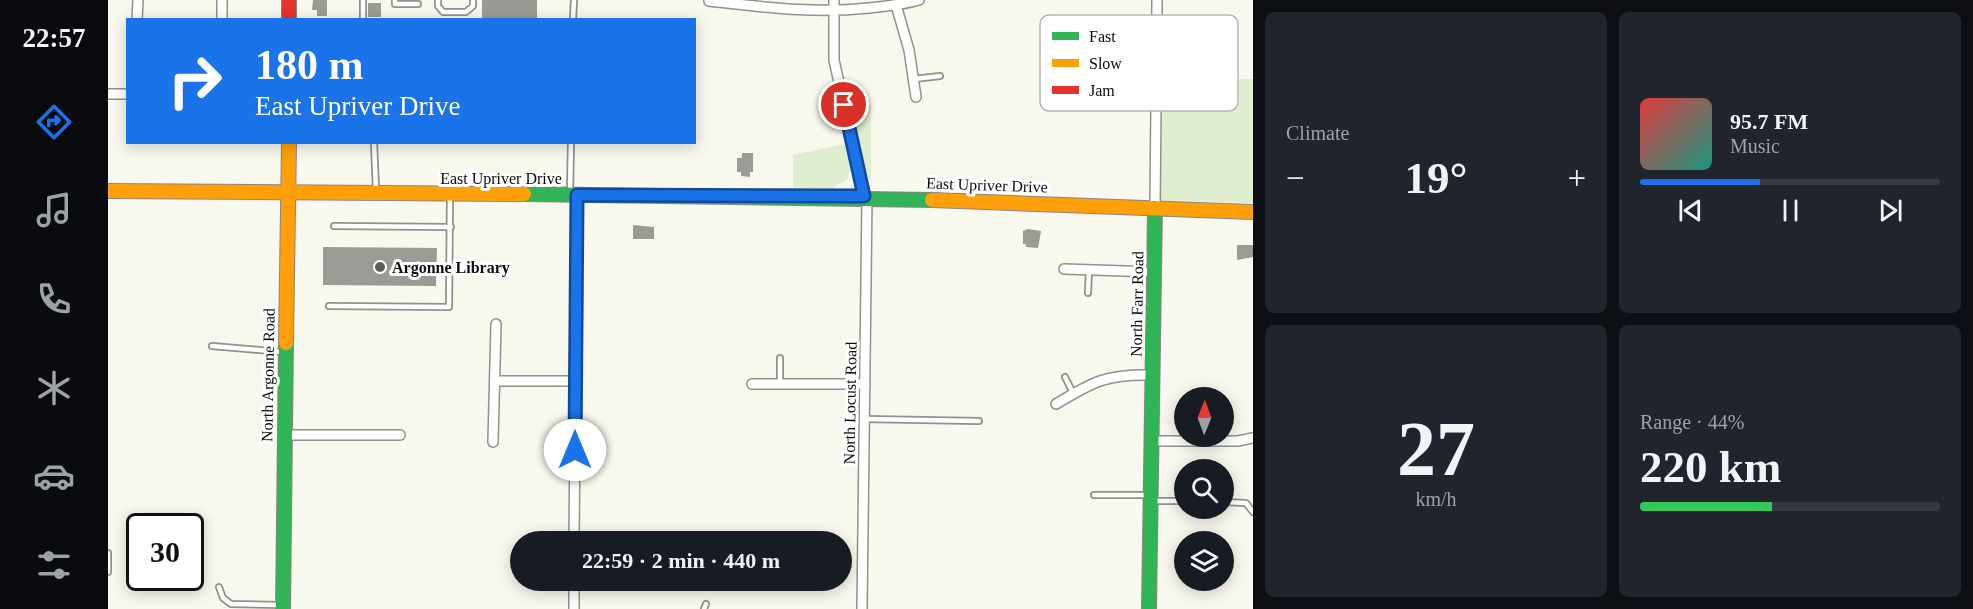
<!DOCTYPE html>
<html lang="en">
<head>
<meta charset="utf-8">
<style>
	body { margin:0; font-family:Georgia,serif; background:#20242c; color:#f1f3f6; height:100vh; display:flex; flex-direction:column; font-size:22px; white-space:nowrap }
	* { box-sizing:border-box; margin:0 }
	p { font-size:20px; color:#9ea1a6 }
	.icon { flex:none; width:33px; height:33px; fill:none; stroke:currentColor; stroke-width:2; stroke-linecap:round; stroke-linejoin:round }
	.map { position:relative; flex:1; overflow:hidden }
	.sheet { display:flex; flex-direction:column; gap:12px; padding:12px; background:#0d0f14; width:720px }
	.sheet>* { flex:none }
	.top-card { position:absolute; left:18px; top:18px; width:570px; height:126px; border-radius:0px; box-shadow:0 3px 15px #0003; background:#1a73e8; color:#fff; overflow:hidden }
	.needle { width:39px; rotate:1deg }
	.tools { position:absolute; left:1066px; top:387px; display:grid; gap:12px }
	.tools a { display:grid; place-items:center; width:60px; height:60px; border-radius:50%; background:#171b24; box-shadow:0 3px 15px #0003; font-size:30px }
	.speed { position:absolute; left:18px; top:513px; display:flex; gap:12px; font-size:30px; font-weight:700; text-align:center }
	.speed>* { display:grid; place-content:center; width:78px; height:78px; border-radius:50%; background:#171b24; box-shadow:0 3px 15px #0003; line-height:1 }
	.speed .limit { border:3px solid #111; border-radius:9px; background:#fff; color:#111 }
	.pin { position:absolute; display:grid; place-items:center; width:51px; height:51px; color:#fff; margin:-26px; border:3px solid #fff; border-radius:50%; box-shadow:0 2px 6px #0007 }
	.me { position:absolute; width:66px; margin:-33px; rotate:0deg; stroke-linejoin:round; filter:drop-shadow(0 0 4px #0008) }
	.turn { display:flex; align-items:center; gap:21px; height:126px; padding:0 30px; font-size:27px }
	.turn .icon { width:78px; height:78px; stroke-width:2.5 }
	.turn b { display:block; font-size:42px; line-height:51px }
	.big { font-size:45px; font-weight:700; line-height:1.1 }
	.sheet .tile { flex:1; display:flex; flex-direction:column; justify-content:center; gap:9px; min-width:0; padding:0 21px; border-radius:9px; background:#20242c }
	.sheet .dial { align-items:center; gap:0 }
	.dial b { font-size:78px; line-height:1 }
	.song { display:flex; align-items:center; gap:18px }
	.cover { width:72px; height:72px; border-radius:9px; background:linear-gradient(135deg,hsl(0 70% 55%),hsl(170 70% 35%)) }
	.played { height:6px; border-radius:3px; background:linear-gradient(90deg,#1a73e8 40%,#363941 40%) }
	.keys { display:flex; justify-content:space-around; direction:ltr }
	.heat { display:flex; justify-content:space-between; align-items:center; font-size:33px; direction:ltr }
	.charge { height:9px; border-radius:4px; background:linear-gradient(90deg,#34c759 44%,#363941 0) }
	.sheet .tiles { flex:1; display:grid; gap:12px; grid-template-columns:repeat(2,1fr) }
	.trip { position:absolute; left:402px; top:531px; width:342px; height:60px; border-radius:30px; background:#171b24; box-shadow:0 3px 15px #0003; font-weight:700; line-height:60px; text-align:center }
	main { display:flex; flex:1; min-height:0 }
	.dock { display:flex; flex-direction:column; width:108px; justify-content:space-around; align-items:center; background:#090b0e; color:#9ea1a6 }
	.dock .icon { width:42px; height:42px }
	.dock .selected { color:#1a73e8 }
	.dock b { font-size:27px; color:#f1f3f6 }
	.map>svg:first-child { display:block }
	.green { fill:#dfeecf }
	.building { fill:#9c9a94 }
	.lines { fill:none; stroke-linecap:round; stroke-linejoin:round }
	.lane-casing { stroke:#92928d; stroke-width:8 }
	.street-casing { stroke:#92928d; stroke-width:12 }
	.fast-casing { stroke:#898884; stroke-width:16 }
	.slow-casing { stroke:#898884; stroke-width:16 }
	.jam-casing { stroke:#898884; stroke-width:16 }
	.lane { stroke:#fefefc; stroke-width:4.5 }
	.street { stroke:#fefefc; stroke-width:9 }
	.fast { stroke:#30b455; stroke-width:14 }
	.slow { stroke:#ff9f0a; stroke-width:14 }
	.jam { stroke:#e5322d; stroke-width:14 }
	.route-casing { stroke:#114b97; stroke-width:15 }
	.route { stroke:#1a73e8; stroke-width:10 }
	.poi-dot { fill:#5e5e5a; stroke:#fff; stroke-width:2 }
	.labels { text-anchor:middle; dominant-baseline:central; stroke-width:6; stroke-linejoin:round; paint-order:stroke }
	.street-label { font-size:16px; fill:#0b0b0b; stroke:#fff }
	.poi-label { font-size:16px; font-weight:bold; fill:#0b0b0b; stroke:#fff; text-anchor:start }
	.key { fill:#fff; stroke:#b6b6b6; stroke-width:1.5 }
	.key-label { font-size:16px; fill:#0b0b0b }
</style>
</head>
<body>
<main>
<nav class="dock">
<b>22:57</b>
<svg class="icon selected" aria-label="directions" viewBox="0 0 24 24"><path d="M12 3l9 9-9 9-9-9zM9 14v-3h6M13 9l2 2-2 2"/></svg>
<svg class="icon" aria-label="music" viewBox="0 0 24 24"><path d="M9 18V5l10-2v13"/><circle cx="6" cy="18" r="3"/><circle cx="16" cy="16" r="3"/></svg>
<svg class="icon" aria-label="phone" viewBox="0 0 24 24"><path d="M5 4h4l2 5-3 2q2 4 5 5l2-3 5 2v4C11 20 4 13 5 4z"/></svg>
<svg class="icon" aria-label="climate" viewBox="0 0 24 24"><path d="M12 3v18M4 7l16 10M4 17L20 7"/></svg>
<svg class="icon" aria-label="car" viewBox="0 0 24 24"><path d="M5 17H2v-5l4-1 3-4h7l3 4 3 1v5h-3M9 17h6M6 11h13"/><circle cx="7" cy="17" r="2"/><circle cx="17" cy="17" r="2"/></svg>
<svg class="icon" aria-label="filters" viewBox="0 0 24 24"><path d="M4 7h16M4 17h16"/><circle cx="9" cy="7" r="2"/><circle cx="15" cy="17" r="2"/></svg>
</nav>
<div class="map">
<svg width="1145" height="609" viewBox="0 0 1145 609">
	<rect width="100%" height="100%" fill="#f9f8ee"/>
	<g class="green">
		<path d="M1053,79H1145V203L1052,200Z"/>
		<path d="M743,104L763,105V181L759,176Z"/>
		<path d="M737,144L742,170L739,180L724,188H685V155Z"/>
	</g>
	<g class="building">
		<path d="M205,0H219V16H209V10H204Z"/>
		<rect x="374" y="0" width="55" height="20"/>
		<rect x="260" y="3" width="13" height="14"/>
		<path d="M634,153H645V172H642V177L633,176V172H629V158H634Z"/>
		<path d="M525,225L546,227V239H525Z"/>
		<path d="M920,229L933,231L930,248L918,247V244H915V231Z"/>
		<path d="M1129,245H1145V257L1129,260Z"/>
		<path d="M215,247L329,248L328,286L215,285Z"/>
	</g>
	<g class="lines">
		<defs>
			<g id="lane">
				<path d="M287,0V4H310"/>
				<path d="M330,0V6L335,12H358L365,6V0"/>
				<path d="M255,20V0"/>
				<path d="M465,20L466,0"/>
				<path d="M806,79L832,76"/>
				<path d="M266,142L268,191"/>
				<path d="M462,192L463,142"/>
				<path d="M226,226L343,227"/>
				<path d="M980,293L981,270"/>
				<path d="M221,306L341,307L342,197"/>
				<path d="M104,346L174,352"/>
				<path d="M957,377L965,393"/>
				<path d="M672,384V358"/>
				<path d="M756,419L871,421"/>
				<path d="M986,495H1040"/>
				<path d="M1045,501H1077"/>
				<path d="M1116,502L1138,503L1145,512"/>
				<path d="M0,553V572"/>
				<path d="M111,587L115,598L123,604L172,605"/>
				<path d="M596,609L598,604"/>
			</g>
			<g id="street">
				<path d="M726,0V60L756,197"/>
				<path d="M601,1C657,7 704,14 761,8C778,6 794,5 811,0"/>
				<path d="M788,5L801,50L808,97"/>
				<path d="M29,20L30,0"/>
				<path d="M114,20V0"/>
				<path d="M0,94H20"/>
				<path d="M1047,208L1049,0"/>
				<path d="M956,269L1046,272"/>
				<path d="M387,381H467"/>
				<path d="M644,384H757"/>
				<path d="M948,404C986,381 999,374 1044,375"/>
				<path d="M176,435H292"/>
				<path d="M1043,441H1130L1145,438"/>
				<path d="M385,442L388,324"/>
				<path d="M466,542L469,195"/>
				<path d="M466,609V580"/>
				<path d="M754,609L759,197"/>
			</g>
			<g id="fast">
				<path d="M416,194L824,200"/>
				<path d="M175,609L178,343"/>
				<path d="M1041,609L1047,208"/>
			</g>
			<g id="slow">
				<path d="M0,191L416,194"/>
				<path d="M824,200L1145,212"/>
				<path d="M178,343L181,142"/>
			</g>
			<path id="jam" d="M181,0V20"/>
		</defs>
		<use href="#lane" class="lane-casing"/>
		<use href="#street" class="street-casing"/>
		<use href="#fast" class="fast-casing"/>
		<use href="#slow" class="slow-casing"/>
		<use href="#jam" class="jam-casing"/>
		<use href="#lane" class="lane"/>
		<use href="#street" class="street"/>
		<use href="#fast" class="fast"/>
		<use href="#slow" class="slow"/>
		<use href="#jam" class="jam"/>
	</g>
	<g class="lines">
		<defs>
			<path id="route" d="M467,450L469,195L756,196L736,105"/>
		</defs>
		<use href="#route" class="route-casing"/>
		<use href="#route" class="route"/>
	</g>
	<circle class="poi-dot" cx="272" cy="267" r="6"/>
	<g class="labels">
		<g class="street-label">
			<text x="393" y="178">East Upriver Drive</text>
			<text transform="translate(879 185) rotate(2)">East Upriver Drive</text>
			<text transform="translate(1029 304) rotate(-89)">North Farr Road</text>
			<text transform="translate(160 375) rotate(-89)">North Argonne Road</text>
			<text transform="translate(742 403) rotate(-89)">North Locust Road</text>
		</g>
		<g class="poi-label">
			<text x="284" y="267">Argonne Library</text>
		</g>
	</g>
	<rect x="932" y="15" width="198" height="96" rx="9" class="key"/>
	<rect x="944" y="32" width="27" height="8" fill="#30b455"/>
	<rect x="944" y="59" width="27" height="8" fill="#ff9f0a"/>
	<rect x="944" y="86" width="27" height="8" fill="#e5322d"/>
	<g class="key-label">
		<text x="981" y="42">Fast</text>
		<text x="981" y="69">Slow</text>
		<text x="981" y="96">Jam</text>
	</g>
</svg>
<div class="tools">
<a><svg class="needle" viewBox="-14 -14 28 28"><path d="M0-13l5 13h-10z" fill="#e53935"/><path d="M0 13l5-13h-10z" fill="#9ea1a6"/></svg></a>
<a><svg class="icon" aria-label="search" viewBox="0 0 24 24"><circle cx="10" cy="10" r="6"/><path d="M15 15l6 6"/></svg></a>
<a><svg class="icon" aria-label="layers" viewBox="0 0 24 24"><path d="M12 4l9 5-9 5-9-5zM3 14l9 5 9-5"/></svg></a>
</div>
<div class="speed"><div class="limit">30</div></div>
<div class="pin" style="left:736px;top:105px;background:#d93025"><svg class="icon" aria-label="arrive" viewBox="0 0 24 24"><path d="M6 21V4h12l-3 4 3 4H6"/></svg></div>
<svg class="me" style="left:467px;top:450px" viewBox="-20 -20 40 40"><circle r="19" fill="#fff"/><path d="M0-13L10 11 0 6-10 11z" fill="#1a73e8"/></svg>
<div class="trip">22:59 · 2 min · 440 m</div>
<div class="top-card">
<div class="turn"><svg class="icon" aria-label="right" viewBox="0 0 24 24"><path d="M7 20v-9h11M14 6l5 5-5 5"/></svg><div><b>180 m</b>East Upriver Drive</div></div>
</div>
</div>
<section class="sheet">
<div class="tiles">
<div class="tile"><p>Climate</p>
<div class="heat"><a>−</a><b class="big">19°</b><a>+</a></div>
</div>
<div class="tile">
<div class="song"><i class="cover"></i><div><b>95.7 FM</b><p>Music</p></div></div>
<div class="played"></div>
<div class="keys"><svg class="icon" aria-label="previous" viewBox="0 0 24 24"><path d="M18 5L8 12l10 7zM5 5v14"/></svg><svg class="icon" aria-label="pause" viewBox="0 0 24 24"><path d="M8 5v14M16 5v14"/></svg><svg class="icon" aria-label="next" viewBox="0 0 24 24"><path d="M6 5l10 7-10 7zM19 5v14"/></svg></div>
</div>
<div class="tile dial"><b>27</b><p>km/h</p></div>
<div class="tile"><p>Range · 44%</p><b class="big">220 km</b><div class="charge"></div></div>
</div>
</section>
</main>
</body>
</html>
